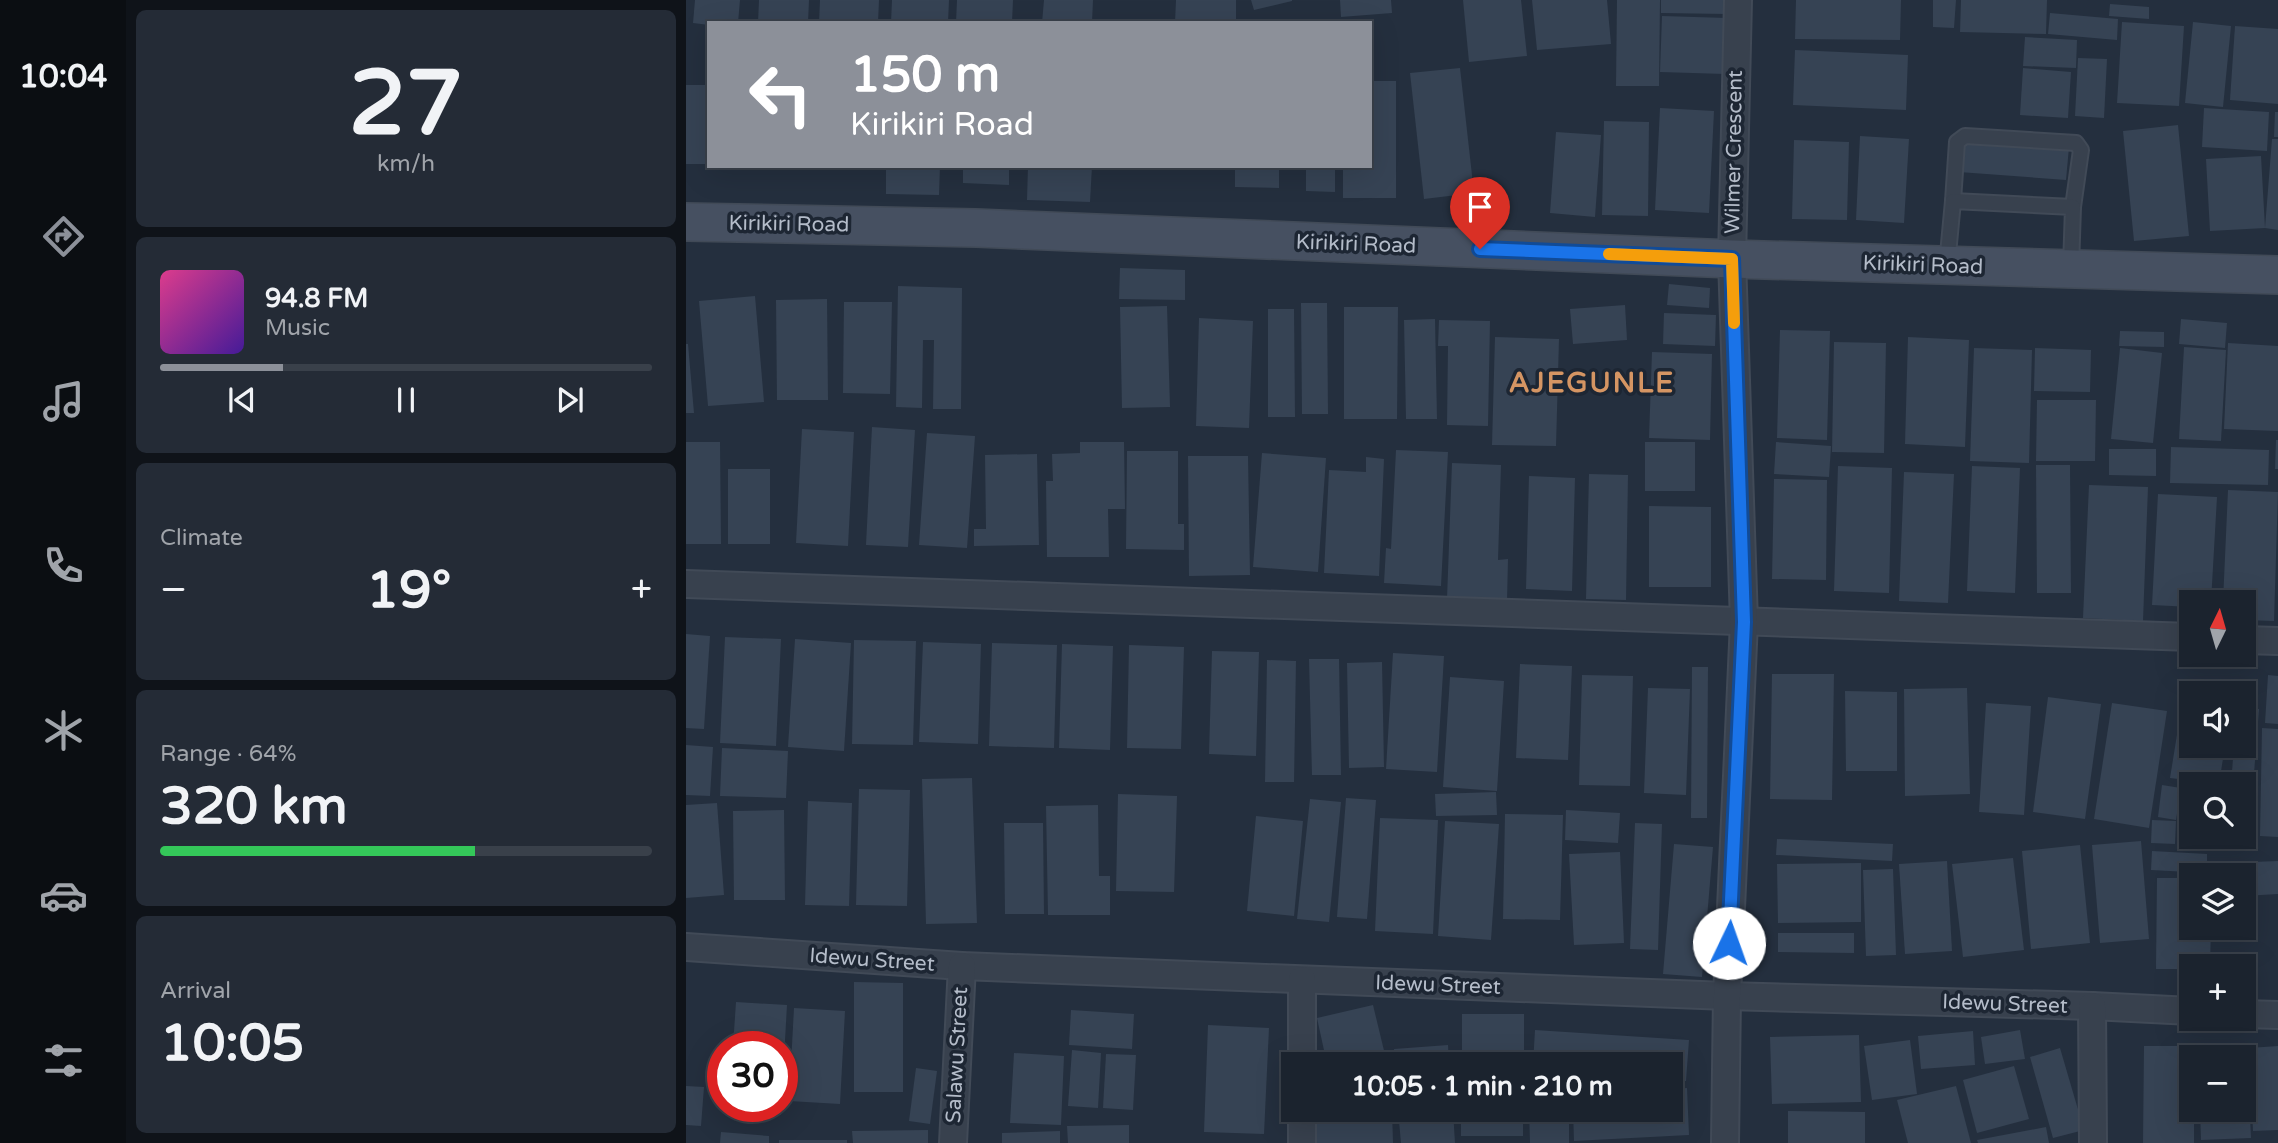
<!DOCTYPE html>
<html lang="en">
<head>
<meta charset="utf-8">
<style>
	body { margin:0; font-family:"Varela Round",sans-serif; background:#242b36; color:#f1f3f6; height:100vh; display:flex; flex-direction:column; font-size:26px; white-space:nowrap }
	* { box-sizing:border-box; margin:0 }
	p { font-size:23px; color:#a0a4aa }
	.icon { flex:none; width:38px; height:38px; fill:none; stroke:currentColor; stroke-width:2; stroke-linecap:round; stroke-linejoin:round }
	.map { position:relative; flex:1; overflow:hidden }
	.sheet { display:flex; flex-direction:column; gap:10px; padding:10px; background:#0f1319; width:560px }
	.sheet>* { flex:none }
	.top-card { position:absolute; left:21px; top:21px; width:665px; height:147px; border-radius:0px; box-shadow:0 7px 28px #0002,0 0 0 2px #39404a; background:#8c9099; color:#fff; overflow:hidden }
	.needle { width:46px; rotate:5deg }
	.controls { position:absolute; left:1493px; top:590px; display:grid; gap:14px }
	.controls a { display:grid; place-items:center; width:77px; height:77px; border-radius:0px; background:#1b232e; box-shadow:0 7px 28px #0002,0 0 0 2px #39404a; font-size:35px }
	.speed { position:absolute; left:21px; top:1031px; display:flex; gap:14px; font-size:35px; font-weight:700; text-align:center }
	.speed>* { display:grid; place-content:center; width:91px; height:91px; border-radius:50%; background:#1b232e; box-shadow:0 7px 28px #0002,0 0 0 2px #39404a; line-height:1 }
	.speed .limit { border:10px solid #d22; background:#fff; color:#111 }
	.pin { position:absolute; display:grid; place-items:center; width:60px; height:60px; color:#fff; margin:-72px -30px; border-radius:50% 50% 50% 0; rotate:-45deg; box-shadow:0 0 7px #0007 }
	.pin .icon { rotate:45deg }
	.me { position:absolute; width:77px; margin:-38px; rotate:3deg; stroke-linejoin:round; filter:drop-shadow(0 0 5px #0008) }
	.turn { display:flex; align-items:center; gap:24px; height:147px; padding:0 28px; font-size:32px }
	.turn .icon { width:91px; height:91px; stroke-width:2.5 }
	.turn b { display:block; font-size:49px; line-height:60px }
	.big { font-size:52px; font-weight:700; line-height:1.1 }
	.sheet .tile { flex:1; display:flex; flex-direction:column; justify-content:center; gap:10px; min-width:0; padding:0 24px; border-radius:10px; background:#242b36 }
	.sheet .dial { align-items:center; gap:0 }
	.dial b { font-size:91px; line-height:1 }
	.song { display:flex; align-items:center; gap:21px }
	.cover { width:84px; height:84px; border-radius:10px; background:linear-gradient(135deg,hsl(330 70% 55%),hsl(260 70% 35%)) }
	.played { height:7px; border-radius:4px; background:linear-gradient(90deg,#8c9099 25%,#39404a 25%) }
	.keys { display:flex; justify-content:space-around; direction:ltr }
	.heat { display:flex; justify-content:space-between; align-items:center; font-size:38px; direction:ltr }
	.charge { height:10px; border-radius:5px; background:linear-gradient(90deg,#34c759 64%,#39404a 0) }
	.trip { position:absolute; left:595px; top:1052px; width:402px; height:70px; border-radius:0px; background:#1b232e; box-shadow:0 7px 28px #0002,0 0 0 2px #39404a; font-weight:700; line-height:70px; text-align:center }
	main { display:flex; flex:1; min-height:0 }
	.tabs { display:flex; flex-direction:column; width:126px; justify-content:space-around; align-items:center; background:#0b0e12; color:#a0a4aa }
	.tabs .icon { width:49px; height:49px }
	.tabs .selected { color:#8c9099 }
	.tabs b { font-size:32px; color:#f1f3f6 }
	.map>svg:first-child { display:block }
	.building { fill:#364354 }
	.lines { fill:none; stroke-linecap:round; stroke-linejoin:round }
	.lane-casing { stroke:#414a57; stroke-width:18 }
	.street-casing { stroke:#414a57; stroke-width:30 }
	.secondary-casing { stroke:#414a57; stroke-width:40 }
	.lane { stroke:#38414e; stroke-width:14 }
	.street { stroke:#38414e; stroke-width:26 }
	.secondary { stroke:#465061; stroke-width:37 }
	.route-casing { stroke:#114b97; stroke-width:18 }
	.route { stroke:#1a73e8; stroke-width:12 }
	.slow { stroke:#f59e0b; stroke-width:12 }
	.labels { text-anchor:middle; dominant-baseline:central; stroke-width:7; stroke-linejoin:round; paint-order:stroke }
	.street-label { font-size:21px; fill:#b4bcc9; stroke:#1d2633 }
	.district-label { font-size:28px; font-weight:bold; letter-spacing:2px; fill:#d59563; stroke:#1d2633 }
</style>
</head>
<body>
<main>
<nav class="tabs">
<b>10:04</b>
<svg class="icon selected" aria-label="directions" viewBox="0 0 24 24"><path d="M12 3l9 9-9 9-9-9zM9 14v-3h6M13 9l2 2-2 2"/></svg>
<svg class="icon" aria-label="music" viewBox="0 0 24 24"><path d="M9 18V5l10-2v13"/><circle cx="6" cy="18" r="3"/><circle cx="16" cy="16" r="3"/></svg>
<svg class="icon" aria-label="phone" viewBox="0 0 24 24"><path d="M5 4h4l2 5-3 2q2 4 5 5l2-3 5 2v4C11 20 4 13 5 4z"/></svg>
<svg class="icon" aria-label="climate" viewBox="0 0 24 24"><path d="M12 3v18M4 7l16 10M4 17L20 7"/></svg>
<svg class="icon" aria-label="car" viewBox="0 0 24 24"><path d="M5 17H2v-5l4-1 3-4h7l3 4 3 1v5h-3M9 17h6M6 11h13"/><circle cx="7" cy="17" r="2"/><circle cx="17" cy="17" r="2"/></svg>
<svg class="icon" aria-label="filters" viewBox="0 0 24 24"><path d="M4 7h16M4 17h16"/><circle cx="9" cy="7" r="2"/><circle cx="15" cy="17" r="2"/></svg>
</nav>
<section class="sheet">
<div class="tile dial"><b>27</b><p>km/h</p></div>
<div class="tile">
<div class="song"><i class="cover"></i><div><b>94.8 FM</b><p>Music</p></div></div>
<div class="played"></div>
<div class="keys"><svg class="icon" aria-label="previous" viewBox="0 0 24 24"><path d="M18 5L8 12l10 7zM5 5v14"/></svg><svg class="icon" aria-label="pause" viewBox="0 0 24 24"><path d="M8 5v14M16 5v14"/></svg><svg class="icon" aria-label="next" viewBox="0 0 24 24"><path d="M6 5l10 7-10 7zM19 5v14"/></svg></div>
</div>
<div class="tile"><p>Climate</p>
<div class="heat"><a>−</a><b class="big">19°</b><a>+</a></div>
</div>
<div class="tile"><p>Range · 64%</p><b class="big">320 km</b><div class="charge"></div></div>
<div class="tile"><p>Arrival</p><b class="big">10:05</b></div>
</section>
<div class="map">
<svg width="1592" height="1143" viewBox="0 0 1592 1143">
	<rect width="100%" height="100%" fill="#242f3e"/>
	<g class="building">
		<path d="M9,0H54L52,23H23V25L7,23Z"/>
		<path d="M73,0H123L122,23H72Z"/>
		<path d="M134,0H193L192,23H133Z"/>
		<path d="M206,0H263L262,23H205Z"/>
		<path d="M271,0H327L326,23H270Z"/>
		<path d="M358,0H407L406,23H356Z"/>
		<path d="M490,0H550V23H489Z"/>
		<path d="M565,0H606V1L568,10Z"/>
		<path d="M654,0H705L706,13L655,17Z"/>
		<path d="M777,0H835L841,56L783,62Z"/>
		<path d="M846,0H921L925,44L851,50Z"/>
		<path d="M931,0H974L973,86H930Z"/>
		<path d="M975,0H1041V14L975,13Z"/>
		<path d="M1110,0H1215L1214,40L1109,39Z"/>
		<path d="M1247,0H1270L1268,28L1247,27Z"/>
		<path d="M1275,0H1361L1360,34L1274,32Z"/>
		<path d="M1424,4L1463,7V19L1423,16Z"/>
		<path d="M1364,13L1432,19L1431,40L1362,34Z"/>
		<path d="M976,16L1041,18L1039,74L974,72Z"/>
		<path d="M1436,22L1498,26L1493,106L1431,103Z"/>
		<path d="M1507,22L1545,26L1537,107L1499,103Z"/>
		<path d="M1549,26L1592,29V104L1544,100Z"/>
		<path d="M1339,37L1391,40L1390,68L1337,66Z"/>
		<path d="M1109,50L1222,55L1220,110L1107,105Z"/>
		<path d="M1392,58L1421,59L1418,118L1389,116Z"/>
		<path d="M774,68L788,193L738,199L724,73Z"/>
		<path d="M1337,68L1385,72L1382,118L1334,115Z"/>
		<path d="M684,81H710V198H657V166H684Z"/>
		<rect x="0" y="85" width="23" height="79"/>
		<path d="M974,108L1028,111L1023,213L969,210Z"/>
		<path d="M1518,108L1583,112L1581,151L1516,147Z"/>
		<path d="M1589,112H1592V137H1588Z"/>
		<path d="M918,121L963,122L962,216L916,215Z"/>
		<path d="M1492,125L1503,236L1448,241L1437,131Z"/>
		<path d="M870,132L915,135L909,217L864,213Z"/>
		<path d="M1174,136L1223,139L1218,223L1170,220Z"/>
		<path d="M1275,139L1383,147L1380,180L1273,172Z"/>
		<path d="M1586,139H1592V230L1579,228L1524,231L1520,159L1575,156L1579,228Z"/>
		<path d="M1108,140L1163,142L1161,220L1106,219Z"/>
		<path d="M200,166H254L253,195L200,194Z"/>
		<path d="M277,166H323V185L277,183Z"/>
		<path d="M342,166H406L404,202L341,200Z"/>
		<path d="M549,166H593V188L549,187Z"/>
		<path d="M620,166H649V192L620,191Z"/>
		<path d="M434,268L499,270V300L433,299Z"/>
		<path d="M983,284L1024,288L1023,308L981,305Z"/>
		<path d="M212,286L276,288L275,409H247L248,340H237L236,408L210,407Z"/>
		<path d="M69,296L78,402L22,406L13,301Z"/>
		<path d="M141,299L142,400H91L90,300Z"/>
		<path d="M158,302H206L204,394L157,393Z"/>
		<path d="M615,303H641L642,414H616Z"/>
		<path d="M939,305L941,340L887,344L884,309Z"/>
		<path d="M481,306L484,407L436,408L434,307Z"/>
		<path d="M658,307H712L711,419H658Z"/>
		<path d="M582,309H608L609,417H582Z"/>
		<path d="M978,313L1030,315L1029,346L977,344Z"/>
		<path d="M513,318L567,321L563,428L510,426Z"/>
		<path d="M749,319L751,419H720L718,320Z"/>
		<path d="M1495,319L1541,323L1539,348L1493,344Z"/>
		<path d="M753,320L804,321L802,426L761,425L762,346H752Z"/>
		<path d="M1094,330L1144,331L1141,440L1091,438Z"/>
		<path d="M1434,331L1478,332V347L1433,346Z"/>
		<path d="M809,337L873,339L870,446L806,445Z"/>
		<path d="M1222,337L1283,340L1279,447L1219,444Z"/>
		<path d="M1148,342L1200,343L1198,453L1146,452Z"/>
		<path d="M1542,343L1592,346V431L1538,429Z"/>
		<path d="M0,344H2L8,413H0Z"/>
		<path d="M1498,347L1540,350L1535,441L1493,439Z"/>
		<path d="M1288,348L1346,350L1343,463L1284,461Z"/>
		<path d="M1349,348L1405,350L1404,392L1348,391Z"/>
		<path d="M1434,348L1476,353L1467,443L1425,439Z"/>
		<path d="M966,352L1026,354L1024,440L963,438Z"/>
		<path d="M1351,400H1410L1409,461H1350Z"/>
		<path d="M186,427L229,430L222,547L180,545Z"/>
		<path d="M116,429L168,432L162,546L110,543Z"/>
		<path d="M241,433L289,436L281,548L233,545Z"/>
		<path d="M1590,440H1592V469H1589Z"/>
		<path d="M0,442H34L35,544H0Z"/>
		<path d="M394,442H438L439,509H422L423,557H361L360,481H367L366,454L394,453Z"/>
		<rect x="959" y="442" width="50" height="49"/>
		<path d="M1090,442L1145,446L1143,477L1088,474Z"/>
		<path d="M1485,447L1583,450L1582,485L1484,483Z"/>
		<path d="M1423,449H1470V476L1423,475Z"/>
		<path d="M710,450L762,452L755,586L698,583L700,548L705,549Z"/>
		<path d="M441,451H492V524H498V550L440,549Z"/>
		<path d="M576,453L640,458L632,572L567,567Z"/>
		<path d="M351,454L353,545L288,546V529H300L299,455Z"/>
		<path d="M502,456H562L564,575L503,576Z"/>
		<path d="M680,457L698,459L693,576L638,573L643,470L680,472Z"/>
		<path d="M766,463L815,465L812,560L822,559L821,601L761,599Z"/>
		<path d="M1350,465H1384L1385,593H1351Z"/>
		<path d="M1152,466L1206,468L1203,593L1148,591Z"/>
		<path d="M1286,466L1334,468L1329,593L1281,591Z"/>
		<rect x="42" y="469" width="42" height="75"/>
		<path d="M1218,472L1268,474L1262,603L1213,601Z"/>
		<path d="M903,474L942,475L940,600L900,599Z"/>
		<path d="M843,476L889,478L886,591L840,589Z"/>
		<path d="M1088,479L1141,480L1140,580L1086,579Z"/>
		<path d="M1403,485L1462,487L1457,621L1397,618Z"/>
		<path d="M1542,490L1592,492L1588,621L1558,620V602H1537Z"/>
		<path d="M1472,494L1531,497L1525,602H1505V607L1466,605Z"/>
		<path d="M963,506L1025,507V587H963Z"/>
		<path d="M0,634L24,636L18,729L0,728Z"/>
		<path d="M39,637L95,639L90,746L34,743Z"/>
		<path d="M109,639L165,643L158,751L102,747Z"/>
		<path d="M168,640L230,641L227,745L166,744Z"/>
		<path d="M237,642L295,644L292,744L233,742Z"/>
		<path d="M306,643L371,645L368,748L303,746Z"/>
		<path d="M376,644L427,646L424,750L373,748Z"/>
		<path d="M443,645L498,647L495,749L441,748Z"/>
		<path d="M526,651L573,652L570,756L523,754Z"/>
		<path d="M707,653L758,656L751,772L700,769Z"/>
		<path d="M623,659H653L655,775H626Z"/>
		<path d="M581,660L610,661L608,782H579Z"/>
		<path d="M696,662L698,767L663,768L661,663Z"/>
		<path d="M834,664L886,666L882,760L830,758Z"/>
		<path d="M1006,667H1022L1021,818H1005Z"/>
		<path d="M1086,674H1148L1146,800L1084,799Z"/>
		<path d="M896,675L947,676L944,786L893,785Z"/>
		<path d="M1582,675L1592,676V724L1579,723Z"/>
		<path d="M764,677L818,681L811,791L757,787Z"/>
		<path d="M1500,679L1549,687L1548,693H1505V746H1539L1533,784L1484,778Z"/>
		<path d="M962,688L1004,689L1000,795L958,793Z"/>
		<path d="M1281,688L1284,794L1219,796L1218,689Z"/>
		<path d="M1159,691L1211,692V771H1160Z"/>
		<path d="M1362,697L1415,704L1399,819L1347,812Z"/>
		<path d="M1300,703L1345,706L1338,815L1293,812Z"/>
		<path d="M1426,703L1481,711L1463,828L1408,819Z"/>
		<path d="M1558,708L1573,709L1563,838H1558V784H1545L1548,746H1558Z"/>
		<path d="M1576,728L1592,729V837L1574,836Z"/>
		<path d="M0,745L27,747L24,796L0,795Z"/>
		<path d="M36,748L102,751L100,798L34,796Z"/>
		<path d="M286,778L291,923L240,924L236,779Z"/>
		<path d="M1476,785L1495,788L1490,820L1472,817Z"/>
		<path d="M173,789L224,790L221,906L170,905Z"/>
		<path d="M810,792L811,815L750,816L749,794Z"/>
		<path d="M1496,793H1505V835L1494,834V821H1497H1495Z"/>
		<path d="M432,794L491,796L488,892L430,891Z"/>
		<path d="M660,798L690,800L681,919L651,917Z"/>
		<path d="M624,799L655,802L643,922L611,919Z"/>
		<path d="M122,801L166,803L163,906L119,905Z"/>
		<path d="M31,803L38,895L0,898V805Z"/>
		<path d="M412,805L413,876H424V915H362L360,806Z"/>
		<path d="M98,810L99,900H48L47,811Z"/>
		<path d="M880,810L934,813L932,843L879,840Z"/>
		<path d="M819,814L877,815L874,920L817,919Z"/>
		<path d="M570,816L617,821L608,916L561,911Z"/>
		<path d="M694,818L752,820L747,934L689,931Z"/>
		<path d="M1466,820L1490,821L1489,844L1465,843Z"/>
		<path d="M759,821L813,824L805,940L752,936Z"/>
		<path d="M318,823H357L358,914H319Z"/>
		<path d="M949,823L976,824L972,950L944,949Z"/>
		<path d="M1091,839L1207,844L1206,861L1090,855Z"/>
		<path d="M1455,841L1463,939L1414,943L1406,845Z"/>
		<path d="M988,844L1027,847L1016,977L977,974Z"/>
		<path d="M1394,845L1404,943L1345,949L1336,851Z"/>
		<path d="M1466,851L1521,854V873L1465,870Z"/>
		<path d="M934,852L938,943L888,945L883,854Z"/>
		<path d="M1327,858L1338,950L1277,957L1266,864Z"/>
		<path d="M1261,861L1266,951L1219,954L1213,864Z"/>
		<path d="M1592,861V894L1558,896V875H1540V863Z"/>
		<path d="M1175,863V922L1092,923L1091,864Z"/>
		<path d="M1207,869L1210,955L1180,956L1177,870Z"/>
		<path d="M1471,878H1505V928H1525L1524,966H1505V969H1470Z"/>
		<path d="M1092,933H1168V953L1092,952Z"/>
		<path d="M168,982L217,983V1092H168Z"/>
		<path d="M50,1002L101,1005L98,1058H96V1046H47Z"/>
		<path d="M687,1005L701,1063L641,1064L631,1018Z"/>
		<path d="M108,1008L159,1011L154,1104L103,1101Z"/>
		<path d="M385,1010L448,1014L446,1049L383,1045Z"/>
		<rect x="776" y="1014" width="62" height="50"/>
		<path d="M522,1025L583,1028L578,1134L518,1132Z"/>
		<path d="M849,1030L1003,1040L1000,1081H985V1064H847Z"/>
		<path d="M1334,1030L1339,1059L1299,1064L1295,1037Z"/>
		<path d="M1287,1031L1289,1065L1235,1069L1232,1036Z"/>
		<path d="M1173,1035L1175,1102L1086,1104L1084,1037Z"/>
		<path d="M1224,1040L1231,1094L1186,1100L1178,1046Z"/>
		<path d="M762,1045L763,1064H709L708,1049Z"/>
		<path d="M1458,1046H1509V1057H1505V1110H1508V1143H1457Z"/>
		<path d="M1592,1046V1130L1567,1131L1563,1048Z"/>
		<path d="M1374,1048L1398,1130L1367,1138L1344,1057Z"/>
		<path d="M1561,1049L1565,1138L1515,1140L1514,1110H1558V1057H1511V1052Z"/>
		<path d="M386,1050L415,1053L412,1108L382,1106Z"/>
		<path d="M328,1053L378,1056L375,1125L324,1123Z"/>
		<path d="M420,1054L450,1055L447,1110L417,1108Z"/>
		<path d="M1328,1066L1343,1119L1291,1133L1277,1080Z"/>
		<path d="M230,1068L251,1071L244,1124L223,1121Z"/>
		<path d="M0,1086L18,1087L15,1126L0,1125Z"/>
		<path d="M1270,1086L1285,1143H1222L1211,1100Z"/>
		<path d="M1001,1088L1003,1135L888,1141L887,1110H985V1089Z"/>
		<path d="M43,1106H96L95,1115L43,1112Z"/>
		<path d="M631,1110H706L707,1143H631Z"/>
		<path d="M712,1110H767L769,1143H715Z"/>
		<rect x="775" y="1110" width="62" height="26"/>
		<path d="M843,1110H883V1143H844Z"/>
		<path d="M1102,1111L1179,1112V1143H1102Z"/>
		<path d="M443,1125V1143H382L381,1126Z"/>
		<path d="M1360,1127L1363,1143H1292L1291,1140Z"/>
		<path d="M242,1130V1143H167L166,1131Z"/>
		<path d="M374,1131V1143H316V1133Z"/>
		<path d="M35,1132L83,1136V1143H34Z"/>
		<rect x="93" y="1140" width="68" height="3"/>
	</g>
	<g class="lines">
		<defs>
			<g id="lane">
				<path d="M1267,201L1271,142L1279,136L1390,143L1395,150L1387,207"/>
				<path d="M1261,265L1267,201L1387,207L1385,268"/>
			</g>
			<g id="street">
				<path d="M0,584L1505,637"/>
				<path d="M1558,640L1592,641"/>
				<path d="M0,947L276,966L1041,996L1406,1006L1505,1011"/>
				<path d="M616,980V1064"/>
				<path d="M1406,1006L1407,1143"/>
				<path d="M1558,1014L1592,1015"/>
				<path d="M616,1110V1143"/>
				<path d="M267,1143L276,966"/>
				<path d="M1039,1143L1041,996L1058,622L1046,259L1052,0"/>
			</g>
			<path id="secondary" d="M0,222L290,228L1046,259L1592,275"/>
		</defs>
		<use href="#lane" class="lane-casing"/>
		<use href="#street" class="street-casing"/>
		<use href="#secondary" class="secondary-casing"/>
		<use href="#lane" class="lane"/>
		<use href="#street" class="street"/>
		<use href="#secondary" class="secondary"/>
	</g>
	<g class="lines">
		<defs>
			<path id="route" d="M794,249L1046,259L1058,622L1043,943"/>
		</defs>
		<use href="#route" class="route-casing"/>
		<use href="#route" class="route"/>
		<path class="slow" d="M923,254L1046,259L1048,323"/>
	</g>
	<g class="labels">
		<g class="street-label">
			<text transform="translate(1048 152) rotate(-89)">Wilmer Crescent</text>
			<text transform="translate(103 224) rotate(1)">Kirikiri Road</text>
			<text transform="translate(670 244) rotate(2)">Kirikiri Road</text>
			<text transform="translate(1237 265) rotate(2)">Kirikiri Road</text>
			<text transform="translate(186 960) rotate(4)">Idewu Street</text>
			<text transform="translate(752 985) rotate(2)">Idewu Street</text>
			<text transform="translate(1319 1004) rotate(2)">Idewu Street</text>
			<text transform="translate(271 1055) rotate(-87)">Salawu Street</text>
		</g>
		<g class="district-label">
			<text x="906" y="383">AJEGUNLE</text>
		</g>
	</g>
</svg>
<div class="controls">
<a><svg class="needle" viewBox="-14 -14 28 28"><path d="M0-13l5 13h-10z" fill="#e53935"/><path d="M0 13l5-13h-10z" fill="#a0a4aa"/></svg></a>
<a><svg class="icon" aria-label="sound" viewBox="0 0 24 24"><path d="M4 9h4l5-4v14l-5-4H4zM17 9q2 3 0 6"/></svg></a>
<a><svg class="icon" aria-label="search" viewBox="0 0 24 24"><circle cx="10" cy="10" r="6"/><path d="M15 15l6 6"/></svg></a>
<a><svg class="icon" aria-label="layers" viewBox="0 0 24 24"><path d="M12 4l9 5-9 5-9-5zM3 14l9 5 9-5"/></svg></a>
<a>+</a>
<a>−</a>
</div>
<div class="speed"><div class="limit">30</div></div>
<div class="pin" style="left:794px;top:249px;background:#d93025"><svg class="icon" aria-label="arrive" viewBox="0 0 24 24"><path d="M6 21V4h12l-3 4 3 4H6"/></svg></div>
<svg class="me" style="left:1043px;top:943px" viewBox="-20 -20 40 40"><circle r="19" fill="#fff"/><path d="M0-13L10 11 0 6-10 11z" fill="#1a73e8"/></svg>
<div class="trip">10:05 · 1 min · 210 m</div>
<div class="top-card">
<div class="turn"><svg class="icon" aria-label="left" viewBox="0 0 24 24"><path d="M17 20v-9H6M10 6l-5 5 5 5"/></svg><div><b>150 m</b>Kirikiri Road</div></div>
</div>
</div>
</main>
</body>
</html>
